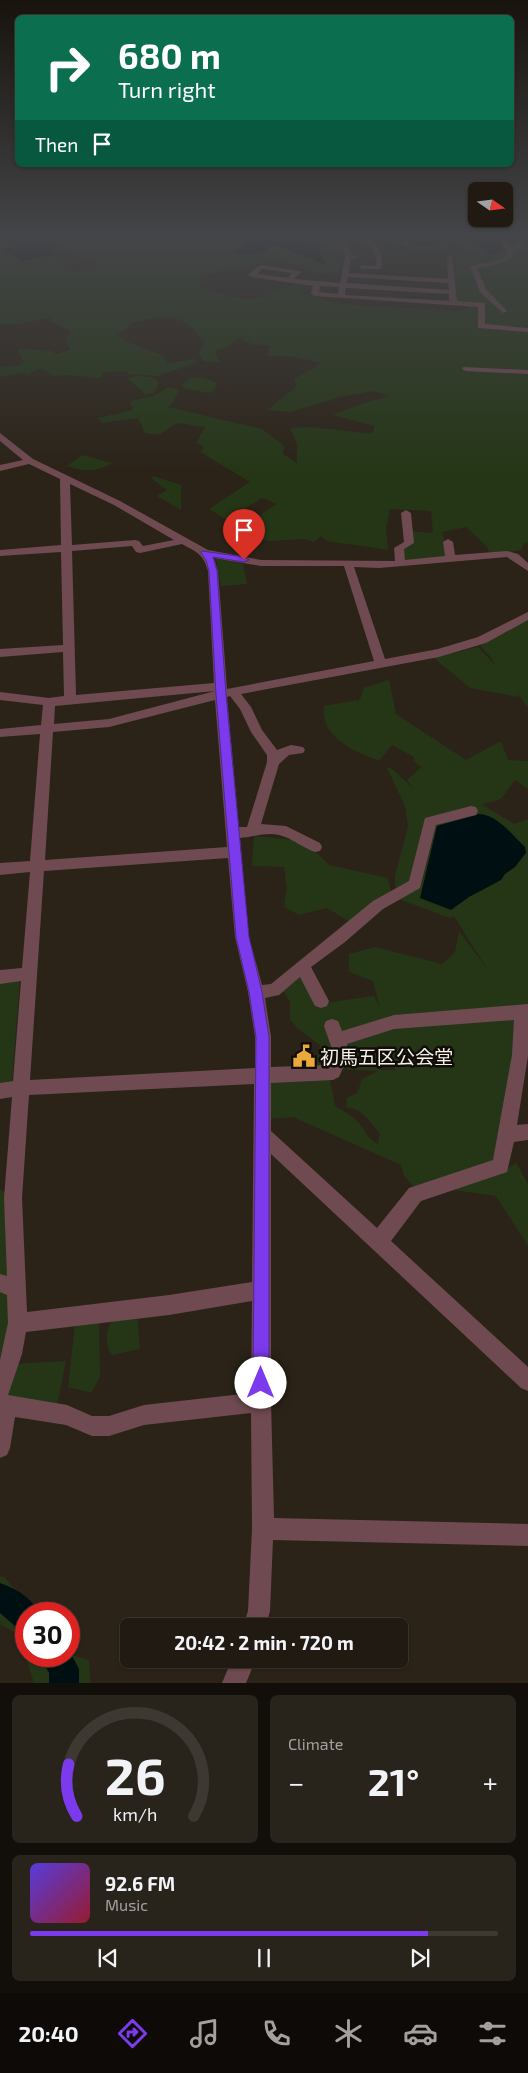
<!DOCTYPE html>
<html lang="en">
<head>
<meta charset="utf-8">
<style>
	body { margin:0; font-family:"Exo 2","Noto Sans JP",sans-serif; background:#28231b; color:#f1f3f6; height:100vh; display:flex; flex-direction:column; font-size:19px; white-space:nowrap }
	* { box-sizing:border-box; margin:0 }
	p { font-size:16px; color:#a2a19f }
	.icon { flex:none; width:28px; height:28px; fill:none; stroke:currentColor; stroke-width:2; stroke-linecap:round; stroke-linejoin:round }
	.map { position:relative; height:1683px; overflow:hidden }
	.details { display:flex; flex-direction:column; gap:12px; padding:12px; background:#120e0a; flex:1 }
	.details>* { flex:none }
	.hud { position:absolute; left:15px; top:15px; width:499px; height:152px; border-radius:8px; box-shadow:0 1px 4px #0004,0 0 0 1px #3d3832; background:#0b6e4f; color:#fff; overflow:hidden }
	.needle { width:32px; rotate:104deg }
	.buttons { position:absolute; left:468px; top:182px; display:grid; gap:10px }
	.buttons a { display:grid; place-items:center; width:45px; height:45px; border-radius:8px; background:#201a12; box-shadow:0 1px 4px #0004,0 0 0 1px #3d3832; font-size:25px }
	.speed { position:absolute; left:15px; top:1602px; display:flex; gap:10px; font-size:25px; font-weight:700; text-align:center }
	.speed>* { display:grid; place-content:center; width:65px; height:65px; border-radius:50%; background:#201a12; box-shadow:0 1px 4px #0004,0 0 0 1px #3d3832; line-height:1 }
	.speed .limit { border:8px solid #d22; background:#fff; color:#111 }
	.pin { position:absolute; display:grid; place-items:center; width:42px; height:42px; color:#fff; margin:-51px -21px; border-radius:50% 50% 50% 0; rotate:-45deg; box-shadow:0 0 5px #0007 }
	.pin .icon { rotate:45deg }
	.me { position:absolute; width:55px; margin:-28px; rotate:0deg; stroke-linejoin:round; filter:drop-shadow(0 0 4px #0008) }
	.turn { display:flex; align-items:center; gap:18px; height:105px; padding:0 20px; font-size:22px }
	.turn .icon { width:65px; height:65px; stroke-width:2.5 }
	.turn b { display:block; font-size:35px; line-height:42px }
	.then { display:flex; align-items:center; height:48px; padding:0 20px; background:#0003; gap:10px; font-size:19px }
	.big { font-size:38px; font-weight:700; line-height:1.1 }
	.details .tile { flex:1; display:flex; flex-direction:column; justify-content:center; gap:8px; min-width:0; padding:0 18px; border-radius:8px; background:#28231b }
	.details .dial { align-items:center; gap:0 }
	.dial svg { height:130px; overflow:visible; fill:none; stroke:#3d3832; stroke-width:7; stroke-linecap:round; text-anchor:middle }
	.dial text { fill:#f1f3f6; stroke:none }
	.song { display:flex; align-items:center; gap:15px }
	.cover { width:60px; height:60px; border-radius:8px; background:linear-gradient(135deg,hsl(250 70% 55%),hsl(350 70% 35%)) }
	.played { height:5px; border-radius:2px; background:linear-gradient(90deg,#7c3aed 85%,#3d3832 85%) }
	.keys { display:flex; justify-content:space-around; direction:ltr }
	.heat { display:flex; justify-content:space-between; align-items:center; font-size:28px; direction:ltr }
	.details .tiles { flex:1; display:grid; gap:12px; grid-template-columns:1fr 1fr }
	.tile:last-child { grid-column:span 2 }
	.trip { position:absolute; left:120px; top:1618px; width:288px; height:50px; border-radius:8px; background:#201a12; box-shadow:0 1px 4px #0004,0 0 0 1px #3d3832; font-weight:700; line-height:50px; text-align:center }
	.tab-bar { display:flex; height:80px; justify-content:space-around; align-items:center; background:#0d0a07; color:#a2a19f }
	.tab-bar .icon { width:35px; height:35px }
	.tab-bar .selected { color:#7c3aed }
	.tab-bar b { font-size:22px; color:#f1f3f6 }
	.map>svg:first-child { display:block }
	.green { fill:#253617; fill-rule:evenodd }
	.water { fill:#000f12 }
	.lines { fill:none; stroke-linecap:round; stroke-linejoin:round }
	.river { fill:#000f12; fill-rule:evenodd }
	.minor { fill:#704a51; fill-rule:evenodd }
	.route { fill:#7c3aed; stroke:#51269a }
	.labels { text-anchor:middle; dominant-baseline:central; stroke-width:5; stroke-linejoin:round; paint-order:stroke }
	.poi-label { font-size:19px; fill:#f6f1e9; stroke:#110d08; text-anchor:start }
</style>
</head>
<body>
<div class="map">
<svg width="528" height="1683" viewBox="0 0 528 1683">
	<rect width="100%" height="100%" fill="#2b2318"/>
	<g class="green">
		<path d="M23,236H194C213,239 234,236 254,236L246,239V242L236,253L279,245L324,264L326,262L320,256L317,249L324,248L322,245L306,243L304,240L306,236L340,239C346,251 340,261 346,270L342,268C325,284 311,268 292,264C259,259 232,267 201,278L200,288L226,296L256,299L297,284L303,294L338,304L462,311L468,306L453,302L455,269L450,256L464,250L465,247C455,239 443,249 433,253L397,245L378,243L385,236H414L433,244C438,242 445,238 451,236C462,234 485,245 489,255L496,254L501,251L507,255L506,257L520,246L528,247V542L524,543L521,550L491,555L486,546L466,527L442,532L450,560L400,563L399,548L410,544L409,531L433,533L431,511L390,509L386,528L388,550L327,541L321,536L314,542L305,539L270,541L240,536L238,531L246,526L240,528L277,504L262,498L227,520L209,509L250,482L200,452L204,447L196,443L205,427L177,423L159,435L145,433L138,418L102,423L98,418L133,410L130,401L154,396L168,387L179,389L174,401L168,407L262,429L284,446L283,454L297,463V444L290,428L312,427L372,434L375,426L333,415L361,404L389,396L374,391L340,397L290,412L267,410L292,390L296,386L294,379L322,363L295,357L268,356L269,346L260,344L258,346L237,338L228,347L215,351L220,362L203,361L199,354L205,340H202C178,308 165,316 130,323L127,329L116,334L132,344L160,354L168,363L195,359L198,362L158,376L128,374L126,371L104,372L100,378L67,375L52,376L41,368L25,376V372L0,377V364L1,367L20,365L24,362L18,351L19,349L51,351L56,354L70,350L66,339L71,331L50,321V317L19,324H0V246L15,242H24L3,250L24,261L52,256L74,272L97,268L90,259L82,258V254L61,250L70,246L33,242Z"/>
		<path d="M138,376L150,377L158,381V387L153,393L146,395L127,378Z"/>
		<path d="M193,377L204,378L217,383L212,393L185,389L181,385Z"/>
		<path d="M82,455L112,463C98,472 82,472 67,466Z"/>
		<path d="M153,476L181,485V510L157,496L167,490L151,478Z"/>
		<path d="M216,558L243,564L247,584L221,586Z"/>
		<path d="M528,620V708L515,690L519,697L470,688L434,658L478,647L496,666L490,656L480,646Z"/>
		<path d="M389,680L396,714L466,760L501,741L508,760L528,761V789L515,780L501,799L480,805H483L514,824L528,819V1008L522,1009L510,1006L522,1012L501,1166L416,1190L404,1175L401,1165L293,1117L267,1119L269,1076L330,1079L335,1106C343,1111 353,1116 359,1123C366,1132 368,1139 378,1144L380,1134C369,1120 364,1110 346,1107L347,1098L357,1093L362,1079L378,1071L340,1069L336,1061L315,1071L320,1045L297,1028L290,1019V1001L282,990L300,975L318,1004L374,996L380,1008L373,981L349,972V954L375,947L442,964L455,952L459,931L489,972L454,916L450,918L396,898L395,876L408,826L405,806L387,768H391L414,789L407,780L421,767L414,762V757L392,745L379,761C355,751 320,739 324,706L358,700L355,705L360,699L364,688ZM391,1048L395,1070H379L375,1049Z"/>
		<path d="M254,836L294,840L317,853L329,865L388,878L391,893L355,925L327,908L299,915L284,907L287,888L284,867L252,866Z"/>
		<path d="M20,980L12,1081L0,1083V982Z"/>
		<path d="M516,1163L528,1184V1246L496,1196L454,1190L505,1170Z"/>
		<path d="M0,1190L5,1192L10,1343L0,1372Z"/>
		<path d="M137,1314L140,1349L112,1355C104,1345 106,1330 112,1320Z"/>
		<path d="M99,1322L100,1377L91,1393L68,1387L75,1324Z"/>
		<path d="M66,1361L57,1405L4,1397L12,1364Z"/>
		<path d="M0,1576L5,1578L35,1614H26V1656H69V1651L75,1656L89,1660L90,1683H34L19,1635L0,1624Z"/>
	</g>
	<g class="water">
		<path d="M254,236H306L304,240L306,243L326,245L318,249L326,263L321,264L311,258L296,254L279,246H269L267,250C258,254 245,257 235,254L234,251L245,243L243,241Z"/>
		<path d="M412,236H498L503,249L499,253L489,255C485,243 462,238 450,236C441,245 422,250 409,242Z"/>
		<path d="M29,243L44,246L51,251V255L24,261L3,250Z"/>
		<path d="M479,814C498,815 512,835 525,847L526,853L515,867L505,874L501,880L469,897L451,910L420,898L437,826Z"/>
	</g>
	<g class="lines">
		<g class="river">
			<path d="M0,1583C16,1589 32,1597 39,1614H26V1631L16,1627L0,1613Z"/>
			<path d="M69,1650L79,1669V1683H49V1673L40,1656H69Z"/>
		</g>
		<g class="minor">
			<path d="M187,236H194L198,240L193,241Z"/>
			<path d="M363,236H369L366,240L376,243L382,258L381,269H362L359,267L362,265L376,266V258L370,245L359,241Z"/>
			<path d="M406,236H412L406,246H402Z"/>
			<path d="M500,236H506L507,243L512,247L518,242L516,236H522L524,242L515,251L512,258L495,265L477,268L486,289L507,311L503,313L480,292L470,266L492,262L507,256L508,251L501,244Z"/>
			<path d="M344,237L347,239L351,255L360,257L351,259L349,273L448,279L447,256L452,255L457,301L485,303V324L528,328V332L478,328V307L315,296L311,294L313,286L252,277L248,275L258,266L263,265L299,271L301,272L294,279L340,283L345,257L341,239ZM262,269H263L292,273L288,278L257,274ZM348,277L448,283L449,290L347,283ZM320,286L339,287L338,294L319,292ZM346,288L449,294V301L345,295Z"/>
			<path d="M463,367L528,370V374L466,371L462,369Z"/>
			<path d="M0,433L33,459L120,501L208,550L261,560L395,561L394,548L404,542L401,513L406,510L411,513L414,543L404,549L405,560L445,556L443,542L448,539L453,542L455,555L507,551L518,554L528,563V571L507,557L379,568L354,567L385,659L438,649L478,637L528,612V620L486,643L439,657L241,694L251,707L262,730L277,750L291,745L303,747L305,750L303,753L289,755L279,764L261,824L286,826L320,843L322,847L320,851L315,852C303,848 292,838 279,835C266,832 253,837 240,838L249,937L262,985L271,984L373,901L409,881L425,818L471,806L476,807L478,811L476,815L436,825L420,888L383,909L345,942L311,967L329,1001L327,1006L321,1008L315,1006L300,977L279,995L265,998L271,1037V1067L328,1065L332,1049L324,1026L326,1021L332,1019L338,1021L342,1031L394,1015L528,1004V1056L517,1125L528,1124V1140L514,1142L507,1172L421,1201L391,1241L528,1367V1391L521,1388L271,1154V1402L274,1518L528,1524V1546L273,1540L270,1611L266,1626H243L248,1611L252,1529L251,1413L144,1425L109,1436H92L66,1425L15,1417L10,1448L7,1455L0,1458V1360L8,1323L7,1295L0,1292V1274L7,1276L4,1198L12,1097L0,1099V1083L13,1081L21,981L0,984V970L22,968L30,872L0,875V863L30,861L40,734L0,737V729L41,725L43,705L0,700V692L49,698L64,696L63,652L0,657V649L63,645L61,552L0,556V550L61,545L60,479L29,464L0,471V465L23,460L0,441ZM70,484L114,505L174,540L143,546L139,541L135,540L72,545ZM182,544C196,552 203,553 208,571L214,683L76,695L72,551L132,546L136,552L140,553ZM214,558L261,566H344L374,661L227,689L218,571ZM215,691L109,719L54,724L55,706ZM230,696L240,709L251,732L267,755V762L247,827H239L227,697ZM215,700L227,847L45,860L53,732L109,727ZM228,858L235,937L248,992L255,1037V1068L30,1080L44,871ZM514,1020L512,1055L493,1160L409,1188L377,1228L271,1131V1083L333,1080L339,1077L347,1059V1044L394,1029ZM254,1084L252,1282L169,1295L27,1312L22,1198L29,1095ZM252,1301L251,1393L144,1405L109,1416H92L67,1405L8,1395L22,1354L26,1332L169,1315Z"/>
			<path d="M232,1659H256L246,1683H222Z"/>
		</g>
	</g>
	<linearGradient id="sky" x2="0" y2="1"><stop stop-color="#18130d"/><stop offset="0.5" stop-color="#444548"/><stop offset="1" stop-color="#444548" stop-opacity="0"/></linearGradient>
	<rect width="528" height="471" fill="url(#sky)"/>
	<path class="route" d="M202,551L244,557L249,560L244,562L213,557L217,571L226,694L249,937L262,992L269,1037V1383L267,1389L261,1392L255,1389L253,1383L256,1037L249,992L236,937L216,694L209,571L206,560L201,553Z"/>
	<defs>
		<symbol id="civic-bare" viewBox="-9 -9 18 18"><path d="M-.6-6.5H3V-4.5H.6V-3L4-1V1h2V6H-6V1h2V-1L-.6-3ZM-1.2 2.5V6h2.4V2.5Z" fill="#eba93a" stroke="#110d08" stroke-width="2.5" paint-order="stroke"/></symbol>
	</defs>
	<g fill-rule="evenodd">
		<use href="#civic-bare" x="288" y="1040" width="32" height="32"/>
	</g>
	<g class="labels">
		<g class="poi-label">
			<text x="320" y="1056">初馬五区公会堂</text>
		</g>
	</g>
</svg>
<div class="buttons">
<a><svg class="needle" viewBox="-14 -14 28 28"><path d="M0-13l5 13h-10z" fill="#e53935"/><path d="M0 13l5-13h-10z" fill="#a2a19f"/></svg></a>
</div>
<div class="speed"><div class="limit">30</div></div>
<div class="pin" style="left:244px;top:560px;background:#d93025"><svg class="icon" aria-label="arrive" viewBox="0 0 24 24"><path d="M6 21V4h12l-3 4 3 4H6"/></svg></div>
<svg class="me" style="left:261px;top:1383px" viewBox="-20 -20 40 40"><circle r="19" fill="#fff"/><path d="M0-13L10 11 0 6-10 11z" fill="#7c3aed"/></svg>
<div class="trip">20:42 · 2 min · 720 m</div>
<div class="hud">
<div class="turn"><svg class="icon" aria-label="right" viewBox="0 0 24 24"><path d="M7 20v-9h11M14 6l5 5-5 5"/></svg><div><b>680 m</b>Turn right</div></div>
<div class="then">Then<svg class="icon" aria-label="arrive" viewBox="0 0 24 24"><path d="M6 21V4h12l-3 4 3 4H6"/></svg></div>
</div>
</div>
<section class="details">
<div class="tiles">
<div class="tile dial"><svg viewBox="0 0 100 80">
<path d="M14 69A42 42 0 1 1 86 69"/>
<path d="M14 69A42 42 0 0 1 9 37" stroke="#7c3aed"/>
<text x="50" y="56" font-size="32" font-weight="700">26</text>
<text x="50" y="72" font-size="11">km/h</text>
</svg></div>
<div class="tile"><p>Climate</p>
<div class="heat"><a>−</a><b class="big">21°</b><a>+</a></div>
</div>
<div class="tile">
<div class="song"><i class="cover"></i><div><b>92.6 FM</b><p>Music</p></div></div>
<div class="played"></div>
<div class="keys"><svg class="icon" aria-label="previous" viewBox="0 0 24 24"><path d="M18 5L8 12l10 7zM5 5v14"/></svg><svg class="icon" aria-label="pause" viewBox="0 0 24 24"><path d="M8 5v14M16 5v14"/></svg><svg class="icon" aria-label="next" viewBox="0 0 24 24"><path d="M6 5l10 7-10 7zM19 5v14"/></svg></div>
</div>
</div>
</section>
<nav class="tab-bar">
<b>20:40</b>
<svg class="icon selected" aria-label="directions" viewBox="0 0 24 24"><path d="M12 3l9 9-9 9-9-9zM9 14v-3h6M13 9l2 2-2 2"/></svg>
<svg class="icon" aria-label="music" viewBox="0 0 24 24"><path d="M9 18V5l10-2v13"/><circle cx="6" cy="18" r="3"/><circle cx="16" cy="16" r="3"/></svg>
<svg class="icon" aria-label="phone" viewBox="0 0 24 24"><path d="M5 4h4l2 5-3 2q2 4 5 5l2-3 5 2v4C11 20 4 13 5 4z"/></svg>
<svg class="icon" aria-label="climate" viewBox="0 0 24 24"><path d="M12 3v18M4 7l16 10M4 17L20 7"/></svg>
<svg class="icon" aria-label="car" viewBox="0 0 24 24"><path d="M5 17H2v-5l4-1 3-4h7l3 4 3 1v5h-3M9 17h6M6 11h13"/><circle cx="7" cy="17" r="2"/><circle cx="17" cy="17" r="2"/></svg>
<svg class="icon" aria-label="filters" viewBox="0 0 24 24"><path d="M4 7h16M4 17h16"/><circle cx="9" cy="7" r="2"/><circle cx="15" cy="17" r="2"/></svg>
</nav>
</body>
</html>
